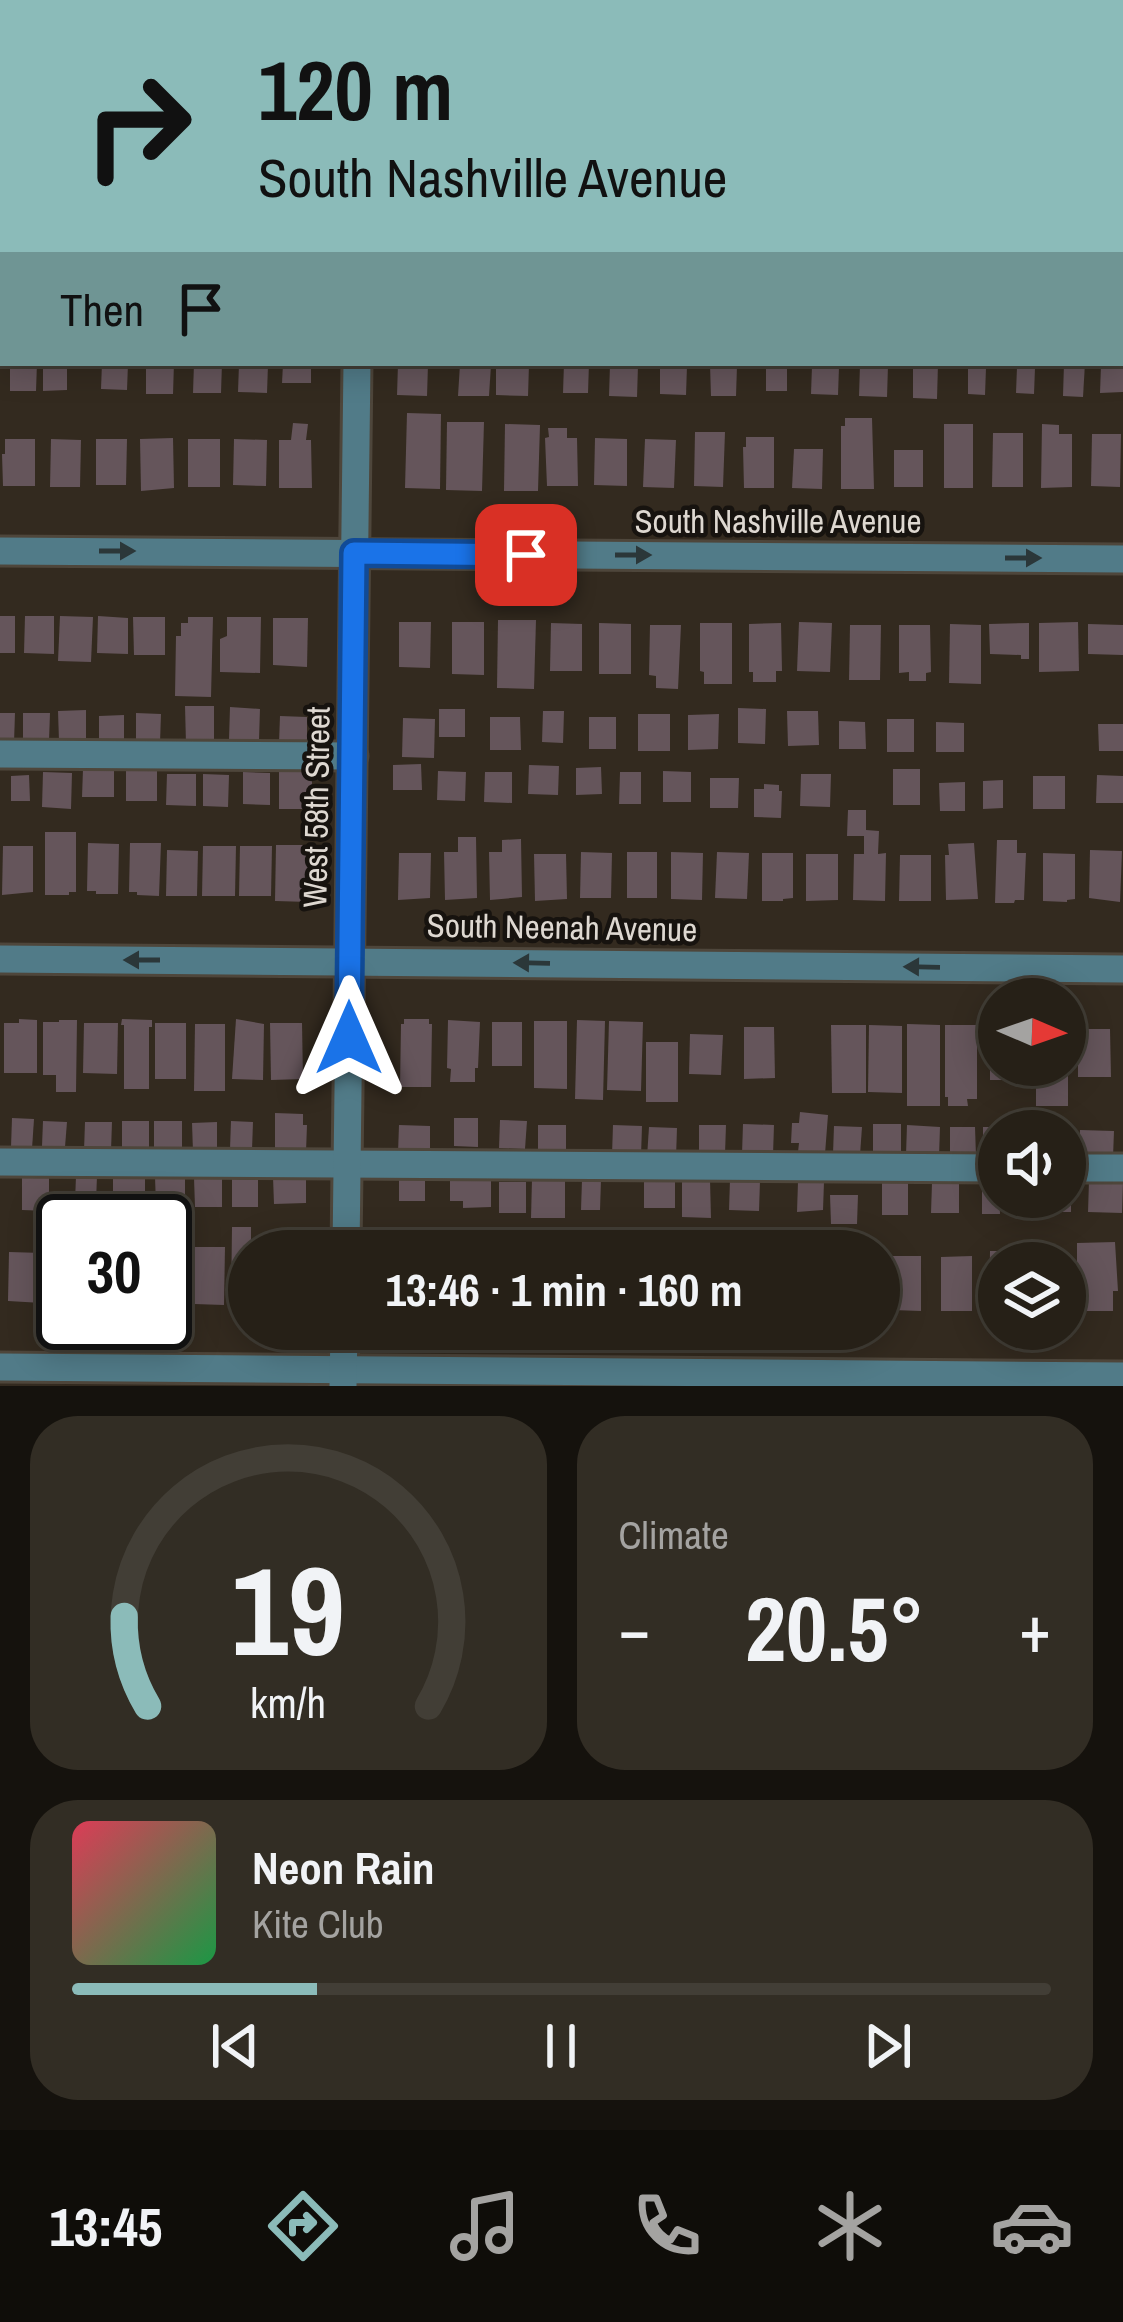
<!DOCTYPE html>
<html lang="en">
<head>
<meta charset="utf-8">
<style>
	body { margin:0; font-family:"Archivo Narrow",sans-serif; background:#322d24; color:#f1f3f6; height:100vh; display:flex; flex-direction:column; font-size:45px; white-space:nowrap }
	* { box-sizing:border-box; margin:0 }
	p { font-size:39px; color:#a4a3a1 }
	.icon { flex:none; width:66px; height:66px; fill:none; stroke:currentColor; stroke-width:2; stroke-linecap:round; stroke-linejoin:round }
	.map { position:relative; height:1386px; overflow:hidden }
	.details { display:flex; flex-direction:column; gap:30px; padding:30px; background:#15120d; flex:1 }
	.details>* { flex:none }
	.banner { position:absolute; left:0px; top:0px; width:1125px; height:366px; box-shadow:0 6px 30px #0003,0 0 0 3px #423e36; background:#8bbbb9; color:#111; overflow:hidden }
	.needle { width:78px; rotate:92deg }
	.buttons { position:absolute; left:978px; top:978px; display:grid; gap:24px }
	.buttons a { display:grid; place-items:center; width:108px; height:108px; border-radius:50%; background:#262017; box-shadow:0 6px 30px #0003,0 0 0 3px #423e36; font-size:60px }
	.speed { position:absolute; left:36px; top:1194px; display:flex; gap:24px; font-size:60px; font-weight:700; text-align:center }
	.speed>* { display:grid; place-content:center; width:156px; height:156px; border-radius:50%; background:#262017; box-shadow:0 6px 30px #0003,0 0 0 3px #423e36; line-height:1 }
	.speed .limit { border:6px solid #111; border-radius:18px; background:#fff; color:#111 }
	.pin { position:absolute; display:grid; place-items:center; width:102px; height:102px; color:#fff; margin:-51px; border-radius:24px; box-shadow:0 6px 18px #0006 }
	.me { position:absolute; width:132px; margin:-66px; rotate:0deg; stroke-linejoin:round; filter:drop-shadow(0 0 9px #0008) }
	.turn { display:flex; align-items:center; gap:42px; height:252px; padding:0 60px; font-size:54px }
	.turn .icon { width:156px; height:156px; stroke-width:2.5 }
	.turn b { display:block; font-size:84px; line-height:102px }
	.then { display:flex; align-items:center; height:114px; padding:0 60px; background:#0003; gap:24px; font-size:45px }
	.big { font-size:90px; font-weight:700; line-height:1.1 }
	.details .card { flex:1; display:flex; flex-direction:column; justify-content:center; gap:18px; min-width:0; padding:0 42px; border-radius:48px; background:#322d24 }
	.details .dial { align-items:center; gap:0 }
	.dial svg { height:312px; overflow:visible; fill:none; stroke:#423e36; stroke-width:7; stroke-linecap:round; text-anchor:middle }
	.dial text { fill:#f1f3f6; stroke:none }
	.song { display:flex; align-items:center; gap:36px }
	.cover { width:144px; height:144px; border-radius:18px; background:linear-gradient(135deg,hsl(350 70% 55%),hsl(140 70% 35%)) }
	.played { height:12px; border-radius:6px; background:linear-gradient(90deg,#8bbbb9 25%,#423e36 25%) }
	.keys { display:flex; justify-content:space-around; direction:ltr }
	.heat { display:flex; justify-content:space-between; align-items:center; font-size:66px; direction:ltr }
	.details .tiles { flex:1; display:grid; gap:30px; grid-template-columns:1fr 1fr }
	.card:last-child { grid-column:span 2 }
	.trip { position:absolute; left:228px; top:1230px; width:672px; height:120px; border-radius:60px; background:#262017; box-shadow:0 6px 30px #0003,0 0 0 3px #423e36; font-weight:700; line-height:120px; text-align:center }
	.dock { display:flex; height:192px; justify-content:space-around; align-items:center; background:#0f0d09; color:#a4a3a1 }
	.dock .icon { width:84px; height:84px }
	.dock .active { color:#8bbbb9 }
	.dock b { font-size:54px; color:#f1f3f6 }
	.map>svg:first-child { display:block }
	.building { fill:#65555b }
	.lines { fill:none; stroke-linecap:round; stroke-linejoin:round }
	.minor-casing { stroke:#4e463b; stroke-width:33 }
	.minor { stroke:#517b88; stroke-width:27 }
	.oneway { fill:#2b3739 }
	.route-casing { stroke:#114b97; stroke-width:30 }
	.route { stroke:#1a73e8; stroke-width:21 }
	.labels { text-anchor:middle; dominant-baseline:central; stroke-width:9; stroke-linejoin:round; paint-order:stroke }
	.street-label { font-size:33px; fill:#ded8d1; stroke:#17130f }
</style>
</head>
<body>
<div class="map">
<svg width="1123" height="1386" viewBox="0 0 1123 1386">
	<rect width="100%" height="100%" fill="#332a1f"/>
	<g class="building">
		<path d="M10,363H37L36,391H10Z"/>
		<path d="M43,363H67V390L43,391Z"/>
		<path d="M102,363L128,364L127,390L101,389Z"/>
		<path d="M146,363H174L173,394H146Z"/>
		<path d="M194,363H222L221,393H193Z"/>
		<path d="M564,363H589L588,393H563Z"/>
		<path d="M913,363L938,364L937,399L913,398Z"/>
		<path d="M1064,363H1085L1083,397L1063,396Z"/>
		<path d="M239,364L268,365L267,393L238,392Z"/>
		<path d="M283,364H311V383H282Z"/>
		<path d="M398,364H428L427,396L397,395Z"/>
		<path d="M460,364L491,365L489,396H458Z"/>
		<path d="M496,364L529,365L528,396L496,395Z"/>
		<path d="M610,364L638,365L637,397L609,396Z"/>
		<path d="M660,365L687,366L686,395L660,394Z"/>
		<path d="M710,365L737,366L736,396H711Z"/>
		<rect x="766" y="365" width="21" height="26"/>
		<path d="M860,365L888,366L887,397L859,396Z"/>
		<path d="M1101,365H1123V392L1100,393Z"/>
		<path d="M812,366L839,367L838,395L811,394Z"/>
		<path d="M1017,367L1035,368L1034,394L1016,393Z"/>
		<path d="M968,368H986L985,395L968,394Z"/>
		<path d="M407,413L441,414L440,489L405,488Z"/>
		<path d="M845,418H872L874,489H841V426H845Z"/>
		<path d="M447,422H484L482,491L446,490Z"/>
		<path d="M293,423L308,424L306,440H311L312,488H279V440H291Z"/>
		<path d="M505,424L540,425L538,491H504Z"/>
		<rect x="944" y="424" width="29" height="64"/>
		<path d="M1042,424L1059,425V434H1072V487L1041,488Z"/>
		<path d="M548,428H567V438H577L578,486H547L545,438L549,437Z"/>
		<path d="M695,432H725L723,487L694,486Z"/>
		<path d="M993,433H1023V487H992Z"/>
		<path d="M1092,434H1121L1120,487L1091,486Z"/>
		<path d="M746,437H774V488H744L743,447H746Z"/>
		<path d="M173,438L174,488L141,491L140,439Z"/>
		<path d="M595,438L627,439V486L594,485Z"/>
		<path d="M5,439H35V486H3L2,454H5Z"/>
		<path d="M51,439L81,440L80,487H50Z"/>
		<path d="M96,439H127L126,485H96Z"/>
		<rect x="188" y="439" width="32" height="48"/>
		<path d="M234,439L267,440L266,486L233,485Z"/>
		<path d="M645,439L676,440L674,488L643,487Z"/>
		<path d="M794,449H823L822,489L792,488Z"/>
		<rect x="894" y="450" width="29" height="37"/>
		<rect x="0" y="616" width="15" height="37"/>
		<path d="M25,616H54V654L24,653Z"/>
		<path d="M60,616L93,617L91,662L58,661Z"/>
		<path d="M98,616L128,618V654L97,653Z"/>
		<path d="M133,617H165V655H134Z"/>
		<path d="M188,617H213L211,697L175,696L176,636H181V623H188Z"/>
		<path d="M227,617H261L260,673L220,672V639L227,636Z"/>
		<path d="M273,618H308L307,667L273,665Z"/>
		<path d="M498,620H536L534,689L497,688Z"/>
		<path d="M399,622H431L430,668L399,667Z"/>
		<path d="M452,622H484V675L452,674Z"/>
		<path d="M799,622L832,623L830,672L797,671Z"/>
		<path d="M1078,622L1079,671L1039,672V623Z"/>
		<path d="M551,623L582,624V671H550Z"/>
		<path d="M599,623L631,624V674H599Z"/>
		<path d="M700,623H732V684H704V672L700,671Z"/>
		<path d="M781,623L782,671H776V682H753V672H749V624Z"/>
		<path d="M1029,623V659H1021V655L990,654L989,624Z"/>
		<path d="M950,624L981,625V684L949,683Z"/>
		<path d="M1088,624L1123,625V655L1088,654Z"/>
		<path d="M650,625H681L678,689L656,688V676L649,675Z"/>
		<path d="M850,625H881L880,680H849Z"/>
		<path d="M899,625H930L931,672L926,673V681H909V672L899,673Z"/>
		<path d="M185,706H214V744H186Z"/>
		<path d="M230,707L260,709L259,740L229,739Z"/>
		<path d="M738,708L766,709L765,744L738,743Z"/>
		<rect x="439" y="709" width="26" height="28"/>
		<path d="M86,710V740L59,741L58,711Z"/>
		<path d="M543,711H564L563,743L542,742Z"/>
		<path d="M787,711H818L819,745L788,746Z"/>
		<path d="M0,713H15L14,743L0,742Z"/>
		<path d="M23,713H50L49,741H23Z"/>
		<path d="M136,713L161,714L160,743H136Z"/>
		<rect x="638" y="714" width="32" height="37"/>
		<path d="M719,714L718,749L688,750V715Z"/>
		<path d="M124,715V742H99V716Z"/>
		<path d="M280,716L307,717V743H279Z"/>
		<path d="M490,717H520L521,750H490Z"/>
		<rect x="589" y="717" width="27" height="32"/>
		<path d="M403,718L435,719L434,758L402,757Z"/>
		<rect x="887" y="719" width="27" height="33"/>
		<path d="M839,721L865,722L866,749H839Z"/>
		<path d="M936,722L964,723V752H936Z"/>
		<path d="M1098,724H1123V751H1099Z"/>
		<path d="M421,764L422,790H393V765Z"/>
		<path d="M529,765L559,766L558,795L528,794Z"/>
		<path d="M279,767L312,768V809H279Z"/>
		<path d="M601,767L602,794L576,795V768Z"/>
		<path d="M114,768V797H82L83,769Z"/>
		<rect x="893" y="769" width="27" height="36"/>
		<rect x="126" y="770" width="31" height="31"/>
		<path d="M438,771L466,772L465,801L437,800Z"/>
		<path d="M663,771L691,772V802H663Z"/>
		<path d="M43,772L72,773L71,809L42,807Z"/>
		<path d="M243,772L270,773V805L243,804Z"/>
		<path d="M485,772H512V803L484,802Z"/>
		<path d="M620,772H641V804H619Z"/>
		<path d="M167,774H196V806L166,805Z"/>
		<path d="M203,774L229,775L228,807L203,806Z"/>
		<path d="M801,774H831L830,807L800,806Z"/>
		<path d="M29,775L30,801H11V776Z"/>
		<path d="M1097,775L1123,776V803H1096Z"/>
		<rect x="1033" y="776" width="32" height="33"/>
		<path d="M710,778H739L738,808H710Z"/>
		<path d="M1003,780V808L983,809V781Z"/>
		<path d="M965,782V811H940L939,783Z"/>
		<path d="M764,784L779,785V791H782L781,818L754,817V789H764Z"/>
		<path d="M848,810H866V830L879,831L878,854L886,853L885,901L853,900L854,854H864V836H847Z"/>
		<path d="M45,832H76V892H69V895H45Z"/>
		<path d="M458,837H476L477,898L445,900L444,852H458Z"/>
		<path d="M521,839L522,897L490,900L489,852H502V840Z"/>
		<path d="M997,840H1017V853H1026L1024,900H1015L1014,903H995Z"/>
		<path d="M88,843L119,844L118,894H96V891H87Z"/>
		<path d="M130,843H161L159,896L137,895V892H129Z"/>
		<path d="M974,843L978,899L946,900L945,855H949L948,844Z"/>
		<path d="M276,845H310L309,902L275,901Z"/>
		<path d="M3,846H33V892L2,895Z"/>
		<path d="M203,846H236L235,896H202Z"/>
		<path d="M240,846H272L271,896H239Z"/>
		<path d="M167,850L198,851L197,896H166Z"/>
		<path d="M1090,850L1122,851L1120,902L1089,898Z"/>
		<path d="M581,852L612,853L611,898H580Z"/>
		<rect x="627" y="852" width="30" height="46"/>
		<path d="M671,852L703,853L702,900L671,899Z"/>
		<path d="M717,852L749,853L747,899L715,898Z"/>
		<path d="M399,853H431L430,898L398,900Z"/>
		<path d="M762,853H793V898L783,899V901H762Z"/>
		<path d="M1043,853L1075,854V899L1067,900V902L1043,901Z"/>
		<path d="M534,854H566L567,899L535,901Z"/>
		<path d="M806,854H838V900L806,901Z"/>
		<path d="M900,855H931V901H899Z"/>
		<path d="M19,1019L37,1020V1073H4V1023H19Z"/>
		<path d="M122,1019L152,1020V1027H149V1089H124V1025H121Z"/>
		<path d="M236,1019L264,1024L263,1080L232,1079Z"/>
		<path d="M404,1019H429V1024H432L431,1087H400L401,1024H404Z"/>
		<path d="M59,1020H77L76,1092H56V1075H43V1022H59Z"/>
		<path d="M448,1020L480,1022L478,1068H475V1082H450L451,1069L447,1068Z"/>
		<path d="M577,1020L605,1021L603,1100L575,1099Z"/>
		<path d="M534,1021H567V1089L534,1088Z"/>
		<path d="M609,1021L643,1022L641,1091L607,1090Z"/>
		<rect x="492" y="1022" width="30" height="44"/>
		<path d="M84,1023H118L117,1074L83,1073Z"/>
		<rect x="155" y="1023" width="31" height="56"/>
		<path d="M270,1023H302L303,1079L271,1080Z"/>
		<path d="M195,1024H225V1091H194Z"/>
		<path d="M907,1024L940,1025V1106H907Z"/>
		<path d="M831,1025H866V1093H832Z"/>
		<path d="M869,1025L902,1026V1093L868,1092Z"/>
		<path d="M945,1025H977V1099H967L968,1106H948V1097H945Z"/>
		<path d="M744,1027H774L775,1078L744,1079Z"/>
		<path d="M993,1029H999V1065H1021V1080H990V1033Z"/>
		<path d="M1078,1029H1110L1111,1077H1078Z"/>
		<path d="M690,1034L723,1035L721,1075L689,1074Z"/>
		<rect x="646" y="1042" width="32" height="60"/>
		<rect x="1036" y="1065" width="32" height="41"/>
		<path d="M800,1112L828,1115L825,1154L798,1152L799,1143H791L792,1123H799Z"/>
		<path d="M275,1113L303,1114V1125H307L306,1152H275Z"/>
		<path d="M12,1118L34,1119L32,1149L11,1147Z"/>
		<path d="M454,1118H478V1147L454,1146Z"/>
		<path d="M500,1120L527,1121L525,1149L499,1148Z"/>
		<path d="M43,1121L67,1122L65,1147L42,1146Z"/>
		<rect x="122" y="1121" width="27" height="30"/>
		<rect x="154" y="1121" width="28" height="31"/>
		<path d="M231,1121L253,1122L252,1150L230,1149Z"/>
		<path d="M85,1122H112L111,1151H84Z"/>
		<path d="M217,1122V1152H193L192,1123Z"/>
		<path d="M743,1124L774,1125L773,1155L742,1154Z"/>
		<path d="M873,1124H901V1153L873,1152Z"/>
		<path d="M399,1125L430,1126V1153H398Z"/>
		<rect x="538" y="1125" width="28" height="32"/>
		<path d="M613,1125L642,1126L641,1156L612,1155Z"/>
		<path d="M699,1125H726L725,1154L699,1153Z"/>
		<path d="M907,1125L940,1127L939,1157L906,1155Z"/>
		<path d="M834,1126L862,1127L860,1155L833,1154Z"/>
		<path d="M649,1127L677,1128L676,1158L647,1157Z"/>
		<path d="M950,1127H975L976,1156H950Z"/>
		<rect x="983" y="1127" width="16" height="28"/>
		<path d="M1080,1130L1114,1131L1113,1157L1079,1156Z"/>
		<path d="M22,1174H49V1211L22,1210Z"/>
		<rect x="399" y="1175" width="26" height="26"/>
		<path d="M76,1176H97L96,1202H75Z"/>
		<path d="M306,1176V1203L274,1204L273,1177Z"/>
		<rect x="113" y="1177" width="32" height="29"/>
		<path d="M155,1177H185V1206H156Z"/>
		<path d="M463,1177H491V1207L463,1208V1201H450V1180H462Z"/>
		<path d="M644,1177L675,1178V1208H644Z"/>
		<path d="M194,1178H222V1207H195Z"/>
		<path d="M232,1179L258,1180V1207H232Z"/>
		<path d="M532,1179L565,1180V1218H531Z"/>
		<path d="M582,1180H601L600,1210H581Z"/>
		<path d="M682,1180H710L711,1218L682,1217Z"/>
		<path d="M730,1180L760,1181L759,1211L729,1210Z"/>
		<path d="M1089,1181L1123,1182L1122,1213L1088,1212Z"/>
		<rect x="499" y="1182" width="27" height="31"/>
		<path d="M798,1182H824L823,1210L797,1212Z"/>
		<rect x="882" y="1182" width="26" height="33"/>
		<path d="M959,1182V1213H931L932,1183Z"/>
		<path d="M1065,1182H1071V1212H1038L1039,1197H1065Z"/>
		<path d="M982,1186H999L1000,1214H982Z"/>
		<path d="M830,1195H858L857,1224H831Z"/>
		<path d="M232,1227H251V1246L300,1245V1251H249V1304H231Z"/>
		<path d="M454,1235L490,1236V1251H454Z"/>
		<path d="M165,1242L188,1243L187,1306H165Z"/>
		<path d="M1115,1242L1118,1291H1113V1311H1077V1243Z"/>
		<path d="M194,1247H225L224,1305L194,1304Z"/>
		<path d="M990,1251H1019V1263H999V1309H989Z"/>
		<path d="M9,1252L43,1253L42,1303L8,1301Z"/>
		<path d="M57,1252L63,1253V1303L55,1302Z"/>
		<path d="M892,1256H921V1311L892,1310Z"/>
		<path d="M972,1256V1311H941V1257Z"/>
	</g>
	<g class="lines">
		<defs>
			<g id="minor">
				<path d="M362,3V0"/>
				<path d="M0,144H3"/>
				<path d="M1122,153H1123"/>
				<path d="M0,347H3"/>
				<path d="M0,551L1123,559"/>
				<path d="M0,754L353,756"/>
				<path d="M0,959L1123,969"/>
				<path d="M0,1162L999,1168"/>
				<path d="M1065,1168H1123"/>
				<path d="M346,1251L357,363"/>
				<path d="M0,1367L1123,1376"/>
				<path d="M343,1386L344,1329"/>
			</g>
		</defs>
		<use href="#minor" class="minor-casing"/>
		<use href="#minor" class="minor"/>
	</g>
	<defs><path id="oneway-solid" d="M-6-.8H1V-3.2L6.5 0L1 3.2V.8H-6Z" transform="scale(3)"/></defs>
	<g class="oneway">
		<use href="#oneway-solid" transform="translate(117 551)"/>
		<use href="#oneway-solid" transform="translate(633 555)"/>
		<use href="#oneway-solid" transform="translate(1023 558)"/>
		<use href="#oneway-solid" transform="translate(142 960) rotate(-180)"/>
		<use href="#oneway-solid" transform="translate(532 963) rotate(-179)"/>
		<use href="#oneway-solid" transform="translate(922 967) rotate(-179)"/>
	</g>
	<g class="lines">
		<defs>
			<path id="route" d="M349,1038L354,553L526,555"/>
		</defs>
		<use href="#route" class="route-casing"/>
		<use href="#route" class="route"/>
	</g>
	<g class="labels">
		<g class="street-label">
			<text x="778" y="521">South Nashville Avenue</text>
			<text transform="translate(316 807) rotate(-89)">West 58th Street</text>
			<text transform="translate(562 927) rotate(1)">South Neenah Avenue</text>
		</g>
	</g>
</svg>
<div class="buttons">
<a><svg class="needle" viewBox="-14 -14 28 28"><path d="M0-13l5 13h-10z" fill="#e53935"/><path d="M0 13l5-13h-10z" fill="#a4a3a1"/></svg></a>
<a><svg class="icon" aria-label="sound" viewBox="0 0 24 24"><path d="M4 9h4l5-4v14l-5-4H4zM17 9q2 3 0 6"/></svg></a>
<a><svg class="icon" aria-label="layers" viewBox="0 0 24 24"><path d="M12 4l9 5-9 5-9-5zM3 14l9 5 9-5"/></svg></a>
</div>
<div class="speed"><div class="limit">30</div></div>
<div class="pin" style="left:526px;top:555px;background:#d93025"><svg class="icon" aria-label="arrive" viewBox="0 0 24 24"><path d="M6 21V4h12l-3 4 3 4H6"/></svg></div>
<svg class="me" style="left:349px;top:1038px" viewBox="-20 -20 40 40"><path d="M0-17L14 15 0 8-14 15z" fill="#1a73e8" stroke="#fff" stroke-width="4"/></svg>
<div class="trip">13:46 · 1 min · 160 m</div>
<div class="banner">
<div class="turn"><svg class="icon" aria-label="right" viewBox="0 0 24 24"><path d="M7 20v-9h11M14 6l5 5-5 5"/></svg><div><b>120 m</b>South Nashville Avenue</div></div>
<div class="then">Then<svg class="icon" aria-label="arrive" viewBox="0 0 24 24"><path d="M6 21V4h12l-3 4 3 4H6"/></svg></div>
</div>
</div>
<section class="details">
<div class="tiles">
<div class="card dial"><svg viewBox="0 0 100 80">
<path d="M14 69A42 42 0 1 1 86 69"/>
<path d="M14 69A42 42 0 0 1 8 46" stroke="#8bbbb9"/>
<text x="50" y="56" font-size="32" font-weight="700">19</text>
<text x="50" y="72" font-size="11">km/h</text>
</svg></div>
<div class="card"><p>Climate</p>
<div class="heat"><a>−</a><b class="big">20.5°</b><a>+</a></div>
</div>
<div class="card">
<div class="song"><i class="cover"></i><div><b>Neon Rain</b><p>Kite Club</p></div></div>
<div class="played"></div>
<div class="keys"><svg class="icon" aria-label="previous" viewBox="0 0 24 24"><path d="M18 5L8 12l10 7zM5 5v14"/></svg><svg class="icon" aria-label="pause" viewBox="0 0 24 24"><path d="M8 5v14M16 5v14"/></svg><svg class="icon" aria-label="next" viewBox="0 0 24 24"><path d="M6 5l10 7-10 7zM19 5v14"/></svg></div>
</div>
</div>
</section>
<nav class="dock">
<b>13:45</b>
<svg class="icon active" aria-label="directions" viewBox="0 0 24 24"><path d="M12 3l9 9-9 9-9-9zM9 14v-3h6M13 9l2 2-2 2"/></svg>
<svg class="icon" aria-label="music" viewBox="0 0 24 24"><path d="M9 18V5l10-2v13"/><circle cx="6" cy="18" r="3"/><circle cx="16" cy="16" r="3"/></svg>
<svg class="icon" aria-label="phone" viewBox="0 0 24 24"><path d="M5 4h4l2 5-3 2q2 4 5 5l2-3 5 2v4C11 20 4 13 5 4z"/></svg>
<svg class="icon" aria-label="climate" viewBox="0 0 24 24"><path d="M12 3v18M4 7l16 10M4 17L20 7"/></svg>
<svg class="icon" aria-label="car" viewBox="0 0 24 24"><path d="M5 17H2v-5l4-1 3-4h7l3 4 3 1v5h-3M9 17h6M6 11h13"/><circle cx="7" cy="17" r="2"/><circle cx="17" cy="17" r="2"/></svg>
</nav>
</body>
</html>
